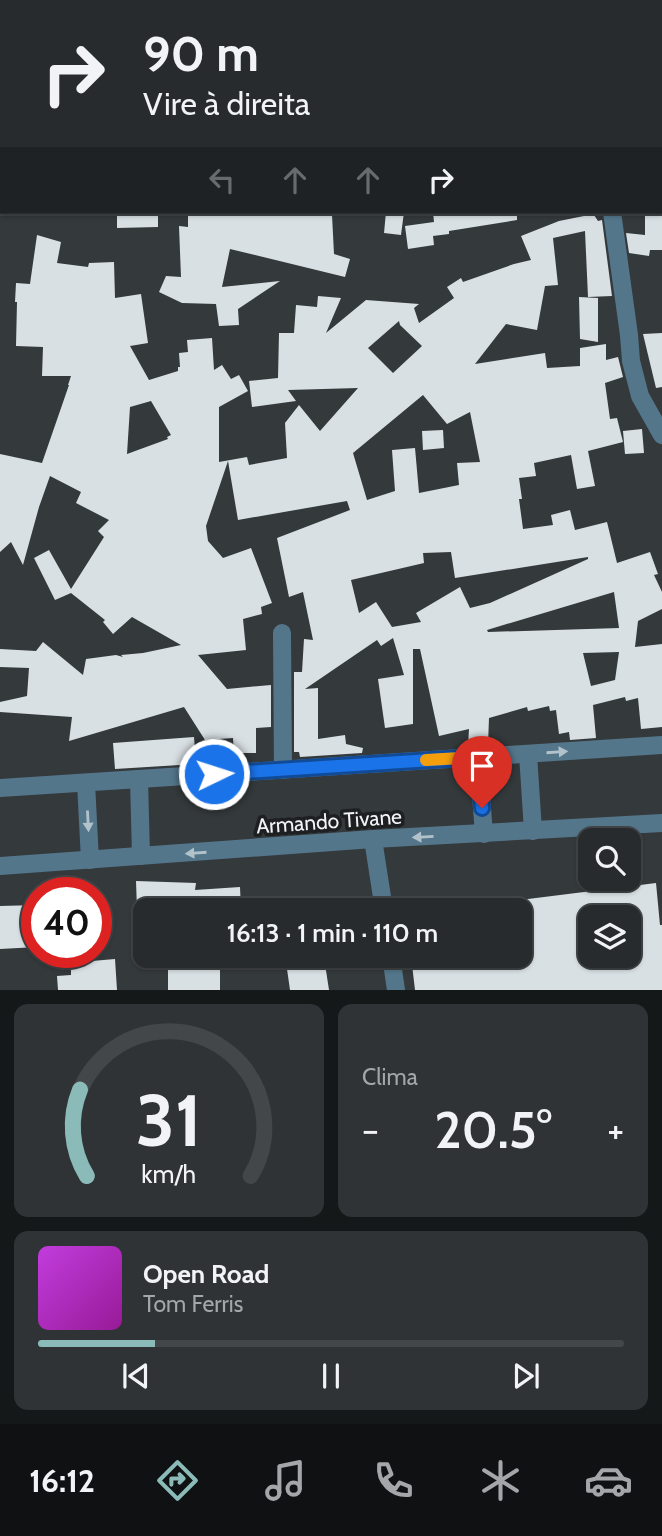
<!DOCTYPE html>
<html lang="pt">
<head>
<meta charset="utf-8">
<style>
	body { margin:0; font-family:Cabin,sans-serif; background:#2f3335; color:#f1f3f6; height:100vh; display:flex; flex-direction:column; font-size:26px; white-space:nowrap }
	* { box-sizing:border-box; margin:0 }
	p { font-size:23px; color:#a4a7aa }
	.icon { flex:none; width:38px; height:38px; fill:none; stroke:currentColor; stroke-width:2; stroke-linecap:round; stroke-linejoin:round }
	.map { position:relative; height:990px; overflow:hidden }
	.details { display:flex; flex-direction:column; gap:14px; padding:14px; background:#151819; flex:1 }
	.details>* { flex:none }
	.top-card { position:absolute; left:0px; top:0px; width:663px; height:214px; box-shadow:0 2px 5px #0004,0 0 0 2px #434749; background:#272b2d; color:#f1f3f6; overflow:hidden }
	.buttons { position:absolute; left:578px; top:828px; display:grid; gap:14px }
	.buttons a { display:grid; place-items:center; width:63px; height:63px; border-radius:14px; background:#272b2d; box-shadow:0 2px 5px #0004,0 0 0 2px #434749; font-size:35px }
	.speed { position:absolute; left:21px; top:877px; display:flex; gap:14px; font-size:35px; font-weight:700; text-align:center }
	.speed>* { display:grid; place-content:center; width:91px; height:91px; border-radius:50%; background:#272b2d; box-shadow:0 2px 5px #0004,0 0 0 2px #434749; line-height:1 }
	.speed .limit { border:10px solid #d22; background:#fff; color:#111 }
	.pin { position:absolute; display:grid; place-items:center; width:60px; height:60px; color:#fff; margin:-72px -30px; border-radius:50% 50% 50% 0; rotate:-45deg; box-shadow:0 0 7px #0007 }
	.pin .icon { rotate:45deg }
	.me { position:absolute; width:77px; margin:-38px; rotate:86deg; stroke-linejoin:round; filter:drop-shadow(0 0 5px #0008) }
	.turn { display:flex; align-items:center; gap:24px; height:147px; padding:0 28px; font-size:32px }
	.turn .icon { width:91px; height:91px; stroke-width:2.5 }
	.turn b { display:block; font-size:49px; line-height:60px }
	.lanes { display:flex; align-items:center; height:66px; padding:0 28px; background:#0003; justify-content:center; gap:35px; direction:ltr }
	.lanes .off { opacity:.35 }
	.big { font-size:52px; font-weight:600; line-height:1.1 }
	.details .card { flex:1; display:flex; flex-direction:column; justify-content:center; gap:10px; min-width:0; padding:0 24px; border-radius:14px; background:#2f3335 }
	.details .dial { align-items:center; gap:0 }
	.dial svg { height:182px; overflow:visible; fill:none; stroke:#434749; stroke-width:7; stroke-linecap:round; text-anchor:middle }
	.dial text { fill:#f1f3f6; stroke:none }
	.song { display:flex; align-items:center; gap:21px }
	.cover { width:84px; height:84px; border-radius:10px; background:linear-gradient(135deg,hsl(290 70% 55%),hsl(300 70% 35%)) }
	.played { height:7px; border-radius:4px; background:linear-gradient(90deg,#8bbbb9 20%,#434749 20%) }
	.keys { display:flex; justify-content:space-around; direction:ltr }
	.heat { display:flex; justify-content:space-between; align-items:center; font-size:38px; direction:ltr }
	.details .tiles { flex:1; display:grid; gap:14px; grid-template-columns:1fr 1fr }
	.card:last-child { grid-column:span 2 }
	.trip { position:absolute; left:133px; top:898px; width:399px; height:70px; border-radius:14px; background:#272b2d; box-shadow:0 2px 5px #0004,0 0 0 2px #434749; font-weight:600; line-height:70px; text-align:center }
	.tabs { display:flex; height:112px; justify-content:space-around; align-items:center; background:#101112; color:#a4a7aa }
	.tabs .icon { width:49px; height:49px }
	.tabs .current { color:#8bbbb9 }
	.tabs b { font-size:32px; color:#f1f3f6 }
	.map>svg:first-child { display:block }
	.building { fill:#d9e0e4; fill-rule:evenodd }
	.lines { fill:none; stroke-linecap:round; stroke-linejoin:round }
	.minor { stroke:#54768b; stroke-width:18 }
	.tertiary { stroke:#54768b; stroke-width:18 }
	.oneway { fill:#b2c2cb }
	.route-casing { stroke:#114b97; stroke-width:18 }
	.route { stroke:#1a73e8; stroke-width:12 }
	.slow { stroke:#f59e0b; stroke-width:12 }
	.labels { text-anchor:middle; dominant-baseline:central; stroke-width:7; stroke-linejoin:round; paint-order:stroke }
	.street-label { font-size:21px; fill:#f1f4f6; stroke:#1d1f21 }
</style>
</head>
<body>
<div class="map">
<svg width="662" height="990" viewBox="0 0 662 990">
	<rect width="100%" height="100%" fill="#34393c"/>
	<g class="building">
		<path d="M117,212H158V227L117,228Z"/>
		<path d="M188,212H294L309,216L332,215L334,254L350,259L345,277L230,249L222,287L280,281L238,309L239,325L219,326L216,304L182,303L159,292L166,276L181,277L179,226L188,227Z"/>
		<path d="M386,212H404L401,235L384,233Z"/>
		<path d="M433,212H517V220L449,231V234L433,236L434,245L408,249L405,226L434,222Z"/>
		<path d="M584,212H592L598,221L602,220L612,296L588,297L585,231L553,238L558,285L545,286L537,330L506,324L475,364L545,353L547,368L580,366V348L606,344V360L618,357L623,377L605,383L610,419L617,418L623,442L588,451L595,486L577,489L571,455L534,463L536,476L519,478L522,499H519L523,529L553,525L551,515L570,510L575,530L607,522L617,563L650,552L658,574L654,575L662,592V609L638,621L635,647L662,644V727L641,729L638,698L626,701L625,697L593,705L596,738L570,740L569,732L559,734L556,710L550,711L549,706L528,711L527,707L489,718L488,745L468,746L469,729L439,736L420,649H413V724L385,728L378,679L404,675L393,638L381,646L377,640L305,689L318,688V739L345,735L346,744L363,748L362,753L300,757L299,752H294V672H302L304,639L313,640L303,592L289,597L277,538L350,510L347,501L238,520L228,461L206,526L208,541L223,558L251,548L272,603L261,607L262,614L243,619L246,650L198,655L227,689L271,685V727L256,728V753H234L233,738L205,740L184,707L69,741L72,717L0,712V702L27,696L29,668L0,667V649L36,651L43,642L83,675L86,659L116,655L123,657L121,655L143,653L181,645L132,617L113,634L103,622L105,620L71,593L55,600L34,558L49,550L71,589L104,537L98,531L109,520L76,503L81,492L50,476L39,507L23,565L11,542L0,552V454L42,463L69,385H68L71,376H42L43,347L16,346L17,302H15L16,283L30,284L37,235L61,242L57,263L88,267L89,263L114,262L115,298L141,294L148,343L130,346L149,380L178,371V367H180L179,353L188,352L187,340L212,338L214,370L222,365L231,379L239,375L248,391L219,407V462L247,457L249,465L287,458L285,423L299,405L320,431L358,388L288,390L296,401L252,407L249,381L278,378L279,333H294L296,305L317,307L318,296L341,298L326,333L366,300L419,304L414,308L419,323L454,298L447,287L461,278L463,282L514,264L531,260L521,236L559,221L584,216ZM399,321L400,325L422,346L393,373L368,348ZM423,395L447,424L470,412L480,462L457,463L459,485L419,493L415,448L392,450L395,491L367,500L353,453ZM151,401L171,435L167,437L168,439L127,454L130,407ZM451,552L455,578L588,557V559L490,603L470,608L460,587L416,613L421,622L392,627L376,602L359,613L351,580L424,563L423,553ZM614,592L619,628L488,632L487,630ZM619,652L615,680L591,686L583,653Z"/>
		<path d="M645,212H662V250H650L649,256L629,253L626,233L645,235Z"/>
		<path d="M579,297L598,298V342L580,339Z"/>
		<path d="M662,333V387L656,388L643,334Z"/>
		<path d="M642,429L644,453L625,454L623,431Z"/>
		<path d="M443,430L444,448L423,450L422,431Z"/>
		<path d="M194,737L196,764L115,769L113,743Z"/>
		<path d="M136,881L196,883L195,890L240,887L241,910H137Z"/>
		<path d="M656,883L660,925H662V990H415L411,956H520V900ZM590,917H628V956H590Z"/>
		<path d="M37,905V947L0,949V906Z"/>
		<path d="M71,953H92V961L115,959L117,990H58L57,976L71,975Z"/>
		<path d="M325,964L329,990H290L287,969Z"/>
		<path d="M220,966V990H168V967Z"/>
	</g>
	<g class="lines">
		<g class="minor">
			<path d="M560,0L561,2"/>
			<path d="M0,176L2,177"/>
			<path d="M612,212L629,335L631,361L640,396L662,435"/>
			<path d="M282,633L283,770"/>
			<path d="M373,839L384,910"/>
			<path d="M391,956L396,990"/>
		</g>
		<g class="tertiary">
			<path d="M528,754L533,831"/>
			<path d="M478,757L484,834"/>
			<path d="M139,779L141,856"/>
			<path d="M86,783L90,860"/>
			<path d="M0,788L662,745"/>
			<path d="M0,866L373,839L662,823"/>
		</g>
	</g>
	<defs><path id="oneway-solid" d="M-6-.8H1V-3.2L6.5 0L1 3.2V.8H-6Z" transform="scale(1.75)"/></defs>
	<g class="oneway">
		<use href="#oneway-solid" transform="translate(557 752) rotate(-4)"/>
		<use href="#oneway-solid" transform="translate(88 821) rotate(87)"/>
		<use href="#oneway-solid" transform="translate(423 837) rotate(177)"/>
		<use href="#oneway-solid" transform="translate(196 853) rotate(176)"/>
	</g>
	<g class="lines">
		<defs>
			<path id="route" d="M214,774L478,757L482,808"/>
		</defs>
		<use href="#route" class="route-casing"/>
		<use href="#route" class="route"/>
		<path class="slow" d="M426,760L478,757L479,768"/>
	</g>
	<g class="labels">
		<g class="street-label">
			<text transform="translate(329 821) rotate(-4)">Armando Tivane</text>
		</g>
	</g>
</svg>
<div class="buttons">
<a><svg class="icon" aria-label="search" viewBox="0 0 24 24"><circle cx="10" cy="10" r="6"/><path d="M15 15l6 6"/></svg></a>
<a><svg class="icon" aria-label="layers" viewBox="0 0 24 24"><path d="M12 4l9 5-9 5-9-5zM3 14l9 5 9-5"/></svg></a>
</div>
<div class="speed"><div class="limit">40</div></div>
<div class="pin" style="left:482px;top:808px;background:#d93025"><svg class="icon" aria-label="arrive" viewBox="0 0 24 24"><path d="M6 21V4h12l-3 4 3 4H6"/></svg></div>
<svg class="me" style="left:214px;top:774px" viewBox="-20 -20 40 40"><circle r="17" fill="#1a73e8" stroke="#fff" stroke-width="3"/><path d="M0-11L8 9 0 5-8 9z" fill="#fff"/></svg>
<div class="trip">16:13 · 1 min · 110 m</div>
<div class="top-card">
<div class="turn"><svg class="icon" aria-label="right" viewBox="0 0 24 24"><path d="M7 20v-9h11M14 6l5 5-5 5"/></svg><div><b>90 m</b>Vire à direita</div></div>
<div class="lanes"><svg class="icon off" aria-label="left" viewBox="0 0 24 24"><path d="M17 20v-9H6M10 6l-5 5 5 5"/></svg><svg class="icon off" aria-label="ahead" viewBox="0 0 24 24"><path d="M12 20V5M6 11l6-6 6 6"/></svg><svg class="icon off" aria-label="ahead" viewBox="0 0 24 24"><path d="M12 20V5M6 11l6-6 6 6"/></svg><svg class="icon" aria-label="right" viewBox="0 0 24 24"><path d="M7 20v-9h11M14 6l5 5-5 5"/></svg></div>
</div>
</div>
<section class="details">
<div class="tiles">
<div class="card dial"><svg viewBox="0 0 100 80">
<path d="M14 69A42 42 0 1 1 86 69"/>
<path d="M14 69A42 42 0 0 1 11 31" stroke="#8bbbb9"/>
<text x="50" y="56" font-size="32" font-weight="700">31</text>
<text x="50" y="72" font-size="11">km/h</text>
</svg></div>
<div class="card"><p>Clima</p>
<div class="heat"><a>−</a><b class="big">20.5°</b><a>+</a></div>
</div>
<div class="card">
<div class="song"><i class="cover"></i><div><b>Open Road</b><p>Tom Ferris</p></div></div>
<div class="played"></div>
<div class="keys"><svg class="icon" aria-label="previous" viewBox="0 0 24 24"><path d="M18 5L8 12l10 7zM5 5v14"/></svg><svg class="icon" aria-label="pause" viewBox="0 0 24 24"><path d="M8 5v14M16 5v14"/></svg><svg class="icon" aria-label="next" viewBox="0 0 24 24"><path d="M6 5l10 7-10 7zM19 5v14"/></svg></div>
</div>
</div>
</section>
<nav class="tabs">
<b>16:12</b>
<svg class="icon current" aria-label="directions" viewBox="0 0 24 24"><path d="M12 3l9 9-9 9-9-9zM9 14v-3h6M13 9l2 2-2 2"/></svg>
<svg class="icon" aria-label="music" viewBox="0 0 24 24"><path d="M9 18V5l10-2v13"/><circle cx="6" cy="18" r="3"/><circle cx="16" cy="16" r="3"/></svg>
<svg class="icon" aria-label="phone" viewBox="0 0 24 24"><path d="M5 4h4l2 5-3 2q2 4 5 5l2-3 5 2v4C11 20 4 13 5 4z"/></svg>
<svg class="icon" aria-label="climate" viewBox="0 0 24 24"><path d="M12 3v18M4 7l16 10M4 17L20 7"/></svg>
<svg class="icon" aria-label="car" viewBox="0 0 24 24"><path d="M5 17H2v-5l4-1 3-4h7l3 4 3 1v5h-3M9 17h6M6 11h13"/><circle cx="7" cy="17" r="2"/><circle cx="17" cy="17" r="2"/></svg>
</nav>
</body>
</html>
